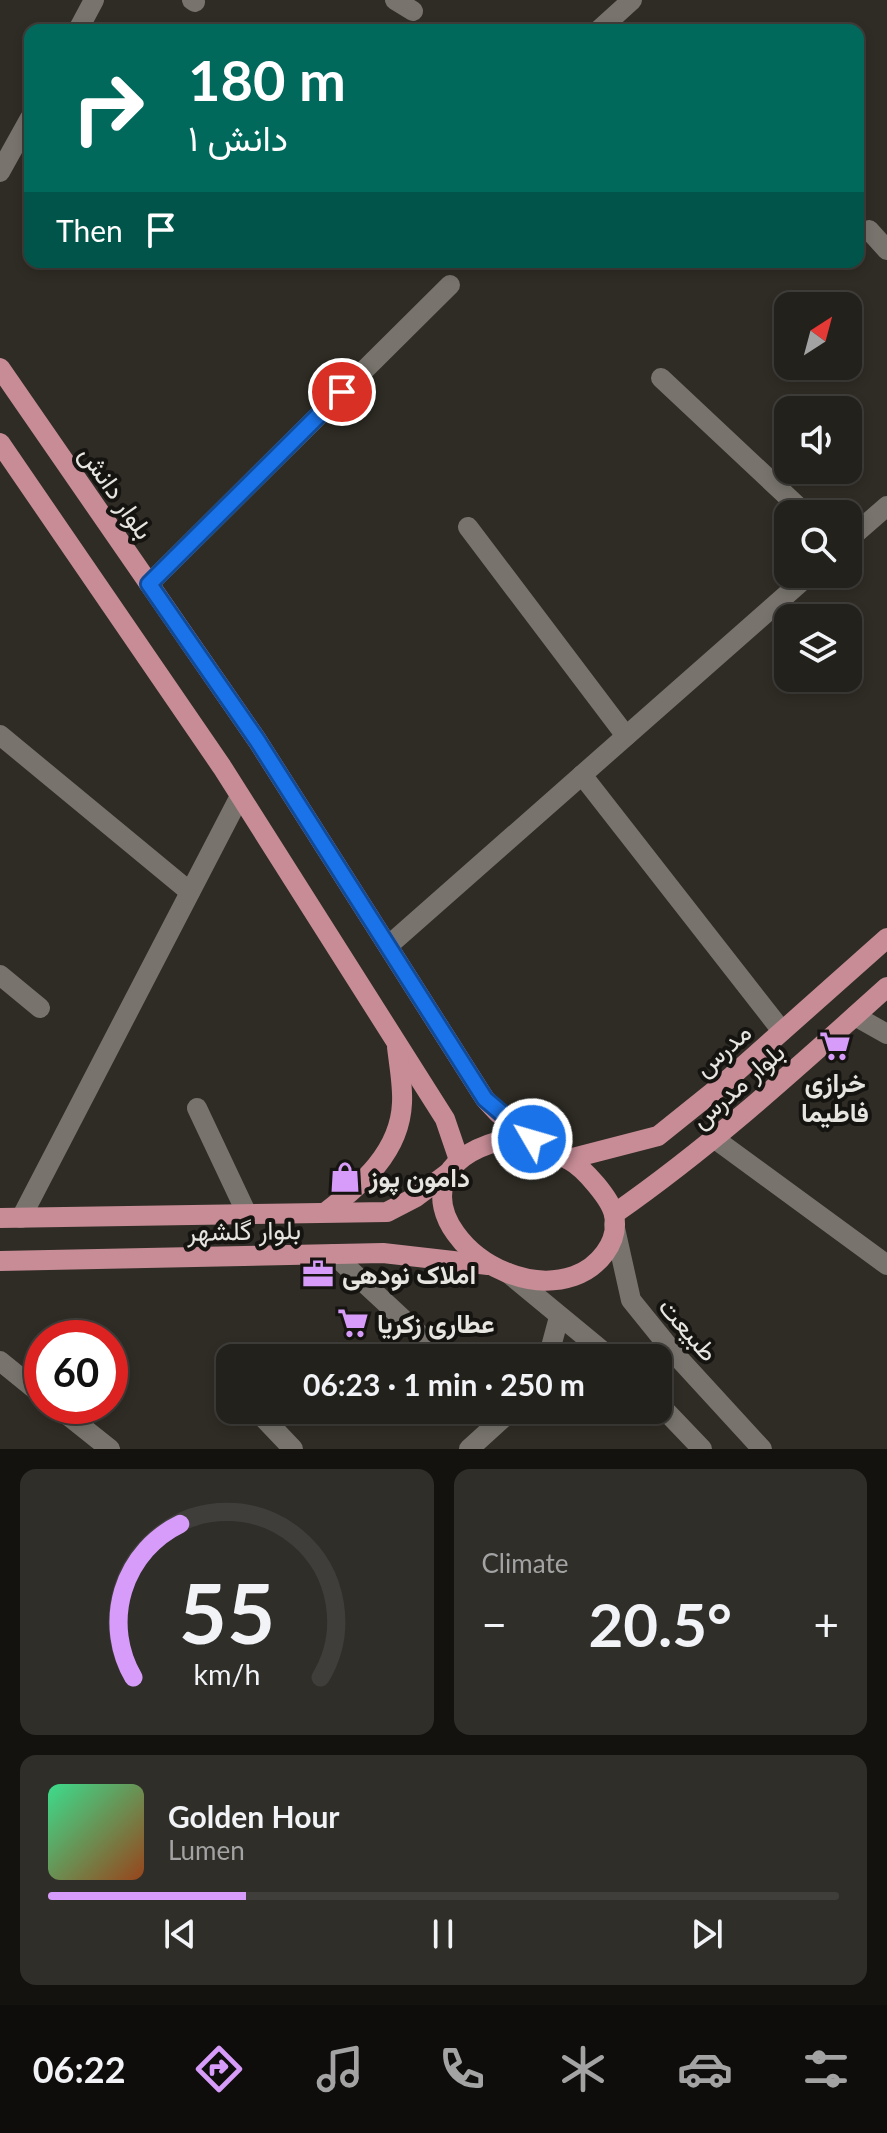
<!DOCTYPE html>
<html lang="en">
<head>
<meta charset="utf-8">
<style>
	body { margin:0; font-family:Lato,Vazirmatn,sans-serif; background:#2f2e29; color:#f1f3f6; height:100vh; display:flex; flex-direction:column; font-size:30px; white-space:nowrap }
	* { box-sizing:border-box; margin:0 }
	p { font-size:26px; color:#a3a3a3 }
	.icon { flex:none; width:44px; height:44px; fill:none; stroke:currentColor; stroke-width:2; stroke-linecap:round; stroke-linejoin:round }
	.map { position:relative; height:1449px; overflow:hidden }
	.side { display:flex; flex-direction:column; gap:20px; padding:20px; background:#13120f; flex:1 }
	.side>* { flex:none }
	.hud { position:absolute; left:24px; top:24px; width:840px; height:244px; border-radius:16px; box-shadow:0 4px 12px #0003,0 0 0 2px #403e3b; background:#00695c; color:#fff; overflow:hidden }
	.needle { width:52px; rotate:36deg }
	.controls { position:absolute; left:774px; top:292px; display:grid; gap:16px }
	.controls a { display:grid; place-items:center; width:88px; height:88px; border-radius:16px; background:#23211c; box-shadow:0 4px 12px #0003,0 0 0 2px #403e3b; font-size:40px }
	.speed { position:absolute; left:24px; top:1320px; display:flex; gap:16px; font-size:40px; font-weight:700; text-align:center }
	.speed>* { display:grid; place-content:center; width:104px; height:104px; border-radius:50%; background:#23211c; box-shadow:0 4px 12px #0003,0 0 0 2px #403e3b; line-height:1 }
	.speed .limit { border:12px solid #d22; background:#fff; color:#111 }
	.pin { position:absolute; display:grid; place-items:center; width:68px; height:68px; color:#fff; margin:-34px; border:4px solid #fff; border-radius:50%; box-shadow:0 2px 8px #0007 }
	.me { position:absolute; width:88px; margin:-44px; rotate:308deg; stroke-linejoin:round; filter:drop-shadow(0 0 6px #0008) }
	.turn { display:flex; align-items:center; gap:28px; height:168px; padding:0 32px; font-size:36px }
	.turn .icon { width:104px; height:104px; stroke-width:2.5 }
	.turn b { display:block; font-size:56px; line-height:68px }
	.then { display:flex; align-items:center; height:76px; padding:0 32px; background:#0003; gap:16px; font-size:30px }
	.big { font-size:60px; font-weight:700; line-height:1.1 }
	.side .widget { flex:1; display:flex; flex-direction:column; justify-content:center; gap:12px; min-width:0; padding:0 28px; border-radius:16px; background:#2f2e29 }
	.side .dial { align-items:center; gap:0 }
	.dial svg { height:208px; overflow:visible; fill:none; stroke:#403e3b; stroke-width:7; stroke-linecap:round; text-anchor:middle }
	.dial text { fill:#f1f3f6; stroke:none }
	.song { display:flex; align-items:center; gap:24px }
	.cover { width:96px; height:96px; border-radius:12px; background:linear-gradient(135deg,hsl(150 70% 55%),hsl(20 70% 35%)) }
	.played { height:8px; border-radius:4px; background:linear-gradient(90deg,#d79bf9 25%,#403e3b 25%) }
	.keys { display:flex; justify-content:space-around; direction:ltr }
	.heat { display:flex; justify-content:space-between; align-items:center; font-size:44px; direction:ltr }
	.side .tiles { flex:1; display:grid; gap:20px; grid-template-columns:1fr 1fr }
	.widget:last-child { grid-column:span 2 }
	.trip { position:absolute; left:216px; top:1344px; width:456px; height:80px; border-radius:16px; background:#23211c; box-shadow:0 4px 12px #0003,0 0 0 2px #403e3b; font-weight:700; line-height:80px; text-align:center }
	.tab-bar { display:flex; height:128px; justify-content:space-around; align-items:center; background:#0e0d0b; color:#a3a3a3 }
	.tab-bar .icon { width:56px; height:56px }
	.tab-bar .selected { color:#d79bf9 }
	.tab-bar b { font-size:36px; color:#f1f3f6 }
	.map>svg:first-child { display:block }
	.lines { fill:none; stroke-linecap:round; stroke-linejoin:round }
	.street { stroke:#78746d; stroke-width:20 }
	.secondary { stroke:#78746d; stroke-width:20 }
	.primary { stroke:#c78c96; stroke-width:20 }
	.route-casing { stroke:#114b97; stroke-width:20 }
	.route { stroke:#1a73e8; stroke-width:14 }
	.labels { text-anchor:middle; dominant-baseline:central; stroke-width:8; stroke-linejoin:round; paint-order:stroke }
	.street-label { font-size:26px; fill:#e7e5e0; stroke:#161411 }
	.poi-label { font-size:26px; font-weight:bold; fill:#e7e5e0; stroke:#161411; text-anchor:start }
</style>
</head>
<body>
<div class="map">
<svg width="887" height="1449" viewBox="0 0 887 1449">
	<rect width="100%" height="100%" fill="#2f2c25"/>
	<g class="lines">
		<g class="street">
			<path d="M192,0L195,2"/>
			<path d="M395,0L413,11"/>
			<path d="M599,30L632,0"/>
			<path d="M869,230L887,250"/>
			<path d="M661,378L806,514"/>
			<path d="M468,527L626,736"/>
			<path d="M848,540L887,506"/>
			<path d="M149,584L450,285"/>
			<path d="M0,735L190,892"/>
			<path d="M582,775L782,1031"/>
			<path d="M388,946L810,574"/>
			<path d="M0,975L40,1008"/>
			<path d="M855,1016L887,1034"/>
			<path d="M197,1108L247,1214"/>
			<path d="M715,1139L887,1265"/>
			<path d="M21,1218L240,796"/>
			<path d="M333,1254L445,1358"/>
			<path d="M548,1358L559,1317"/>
			<path d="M0,1361L42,1395"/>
			<path d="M56,1406L110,1449"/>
			<path d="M256,1410L293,1449"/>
			<path d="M469,1449L512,1410"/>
		</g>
		<g class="secondary">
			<path d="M78,30L94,0"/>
			<path d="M0,172L30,118"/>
			<path d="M614,1224L631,1300L673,1352L762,1449"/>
			<path d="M508,1273L611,1358"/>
			<path d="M658,1403L702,1449"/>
		</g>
		<g class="primary">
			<path d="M0,368L257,740L485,1099L498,1113L549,1152"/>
			<path d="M0,443L222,767L445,1119L459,1160"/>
			<path d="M499,1141C522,1144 549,1147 569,1160C584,1168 611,1199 614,1215C620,1243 597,1268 574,1276C485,1306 372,1177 499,1141Z"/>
			<path d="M569,1159L658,1136L724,1083L887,938"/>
			<path d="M326,1212C362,1184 400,1152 402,1103C403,1085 399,1065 397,1047"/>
			<path d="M614,1214C713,1145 798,1067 887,987"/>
			<path d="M0,1218L387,1212L416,1197L448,1173"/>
			<path d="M0,1261L383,1253L488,1265"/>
		</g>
	</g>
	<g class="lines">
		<defs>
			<path id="route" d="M342,392L149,584L257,740L485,1099L532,1139"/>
		</defs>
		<use href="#route" class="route-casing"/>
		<use href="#route" class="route"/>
	</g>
	<defs>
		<symbol id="supermarket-bare" viewBox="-9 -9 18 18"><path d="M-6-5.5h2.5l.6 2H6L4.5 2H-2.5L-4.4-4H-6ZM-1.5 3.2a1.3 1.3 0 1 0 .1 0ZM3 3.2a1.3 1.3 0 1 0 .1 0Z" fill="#d79bf9" stroke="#161411" stroke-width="2.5" paint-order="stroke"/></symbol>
		<symbol id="shop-bare" viewBox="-9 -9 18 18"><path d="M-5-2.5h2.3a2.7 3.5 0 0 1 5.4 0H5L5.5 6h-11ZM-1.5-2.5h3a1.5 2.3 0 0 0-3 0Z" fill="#d79bf9" stroke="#161411" stroke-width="2.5" paint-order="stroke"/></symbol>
		<symbol id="office-bare" viewBox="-9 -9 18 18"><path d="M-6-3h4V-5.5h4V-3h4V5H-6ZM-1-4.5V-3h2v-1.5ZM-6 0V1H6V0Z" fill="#d79bf9" stroke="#161411" stroke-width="2.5" paint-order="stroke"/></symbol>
	</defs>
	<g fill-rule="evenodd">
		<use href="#supermarket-bare" x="813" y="1024" width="44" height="44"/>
		<use href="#shop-bare" x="323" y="1155" width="44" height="44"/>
		<use href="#office-bare" x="296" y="1252" width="44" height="44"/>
		<use href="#supermarket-bare" x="331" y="1301" width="44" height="44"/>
	</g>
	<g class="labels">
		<g class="street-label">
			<text transform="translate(117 492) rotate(55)">بلوار دانش</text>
			<text transform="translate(722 1049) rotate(-41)">مدرس</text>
			<text transform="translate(737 1085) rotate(-41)">بلوار مدرس</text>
			<text transform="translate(244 1230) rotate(-1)">بلوار گلشهر</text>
			<text transform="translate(689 1329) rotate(49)">طبیعت</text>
		</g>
		<g class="poi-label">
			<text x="835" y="1082" text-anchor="middle">خرازی<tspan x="835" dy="30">فاطیما</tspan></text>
			<text x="369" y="1177">دامون پوز</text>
			<text x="342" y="1274">املاک نودهی</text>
			<text x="377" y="1323">عطاری زکریا</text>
		</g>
	</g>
</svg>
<div class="controls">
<a><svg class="needle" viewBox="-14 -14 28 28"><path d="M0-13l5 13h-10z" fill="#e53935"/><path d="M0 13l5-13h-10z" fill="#a3a3a3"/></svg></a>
<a><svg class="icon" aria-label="sound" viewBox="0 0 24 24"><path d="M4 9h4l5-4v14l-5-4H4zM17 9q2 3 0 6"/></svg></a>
<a><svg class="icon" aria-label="search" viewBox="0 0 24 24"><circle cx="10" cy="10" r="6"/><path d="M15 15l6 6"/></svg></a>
<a><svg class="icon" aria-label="layers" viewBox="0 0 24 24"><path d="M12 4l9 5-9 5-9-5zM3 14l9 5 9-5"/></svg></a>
</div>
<div class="speed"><div class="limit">60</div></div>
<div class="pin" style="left:342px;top:392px;background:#d93025"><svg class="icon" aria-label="arrive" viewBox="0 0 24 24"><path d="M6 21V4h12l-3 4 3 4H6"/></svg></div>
<svg class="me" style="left:532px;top:1139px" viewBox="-20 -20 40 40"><circle r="17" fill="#1a73e8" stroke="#fff" stroke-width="3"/><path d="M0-11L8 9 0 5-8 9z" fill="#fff"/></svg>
<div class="trip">06:23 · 1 min · 250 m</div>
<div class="hud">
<div class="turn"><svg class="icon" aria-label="right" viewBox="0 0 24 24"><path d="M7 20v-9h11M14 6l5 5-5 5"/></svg><div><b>180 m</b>دانش ۱</div></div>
<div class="then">Then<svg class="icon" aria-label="arrive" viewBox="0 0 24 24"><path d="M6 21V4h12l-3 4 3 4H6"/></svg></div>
</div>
</div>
<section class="side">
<div class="tiles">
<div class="widget dial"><svg viewBox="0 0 100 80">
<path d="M14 69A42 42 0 1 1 86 69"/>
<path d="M14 69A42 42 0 0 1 32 10" stroke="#d79bf9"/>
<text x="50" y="56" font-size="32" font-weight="700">55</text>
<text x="50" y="72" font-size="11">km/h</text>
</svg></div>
<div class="widget"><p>Climate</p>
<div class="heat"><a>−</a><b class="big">20.5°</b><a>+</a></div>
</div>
<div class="widget">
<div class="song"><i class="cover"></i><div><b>Golden Hour</b><p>Lumen</p></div></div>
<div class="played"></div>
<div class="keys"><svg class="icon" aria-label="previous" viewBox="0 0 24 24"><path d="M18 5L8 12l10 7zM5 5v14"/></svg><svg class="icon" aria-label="pause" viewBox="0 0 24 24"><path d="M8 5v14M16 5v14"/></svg><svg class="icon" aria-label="next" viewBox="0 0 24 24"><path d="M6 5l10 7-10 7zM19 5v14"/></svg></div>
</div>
</div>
</section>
<nav class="tab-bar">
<b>06:22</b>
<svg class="icon selected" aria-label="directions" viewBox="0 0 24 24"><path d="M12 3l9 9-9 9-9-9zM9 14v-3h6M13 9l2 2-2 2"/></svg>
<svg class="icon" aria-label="music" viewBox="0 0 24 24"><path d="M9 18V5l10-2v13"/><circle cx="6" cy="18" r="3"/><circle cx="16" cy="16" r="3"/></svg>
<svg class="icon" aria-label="phone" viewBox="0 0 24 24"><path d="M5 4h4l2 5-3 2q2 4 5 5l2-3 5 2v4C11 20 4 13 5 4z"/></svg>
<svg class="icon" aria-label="climate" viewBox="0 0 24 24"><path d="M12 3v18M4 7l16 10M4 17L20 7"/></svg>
<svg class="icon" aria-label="car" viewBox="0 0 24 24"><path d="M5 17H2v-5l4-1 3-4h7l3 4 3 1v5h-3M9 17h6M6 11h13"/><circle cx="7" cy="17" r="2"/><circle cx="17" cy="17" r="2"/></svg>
<svg class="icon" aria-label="filters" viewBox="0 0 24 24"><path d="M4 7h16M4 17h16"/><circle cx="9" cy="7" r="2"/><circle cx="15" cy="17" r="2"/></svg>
</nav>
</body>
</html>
